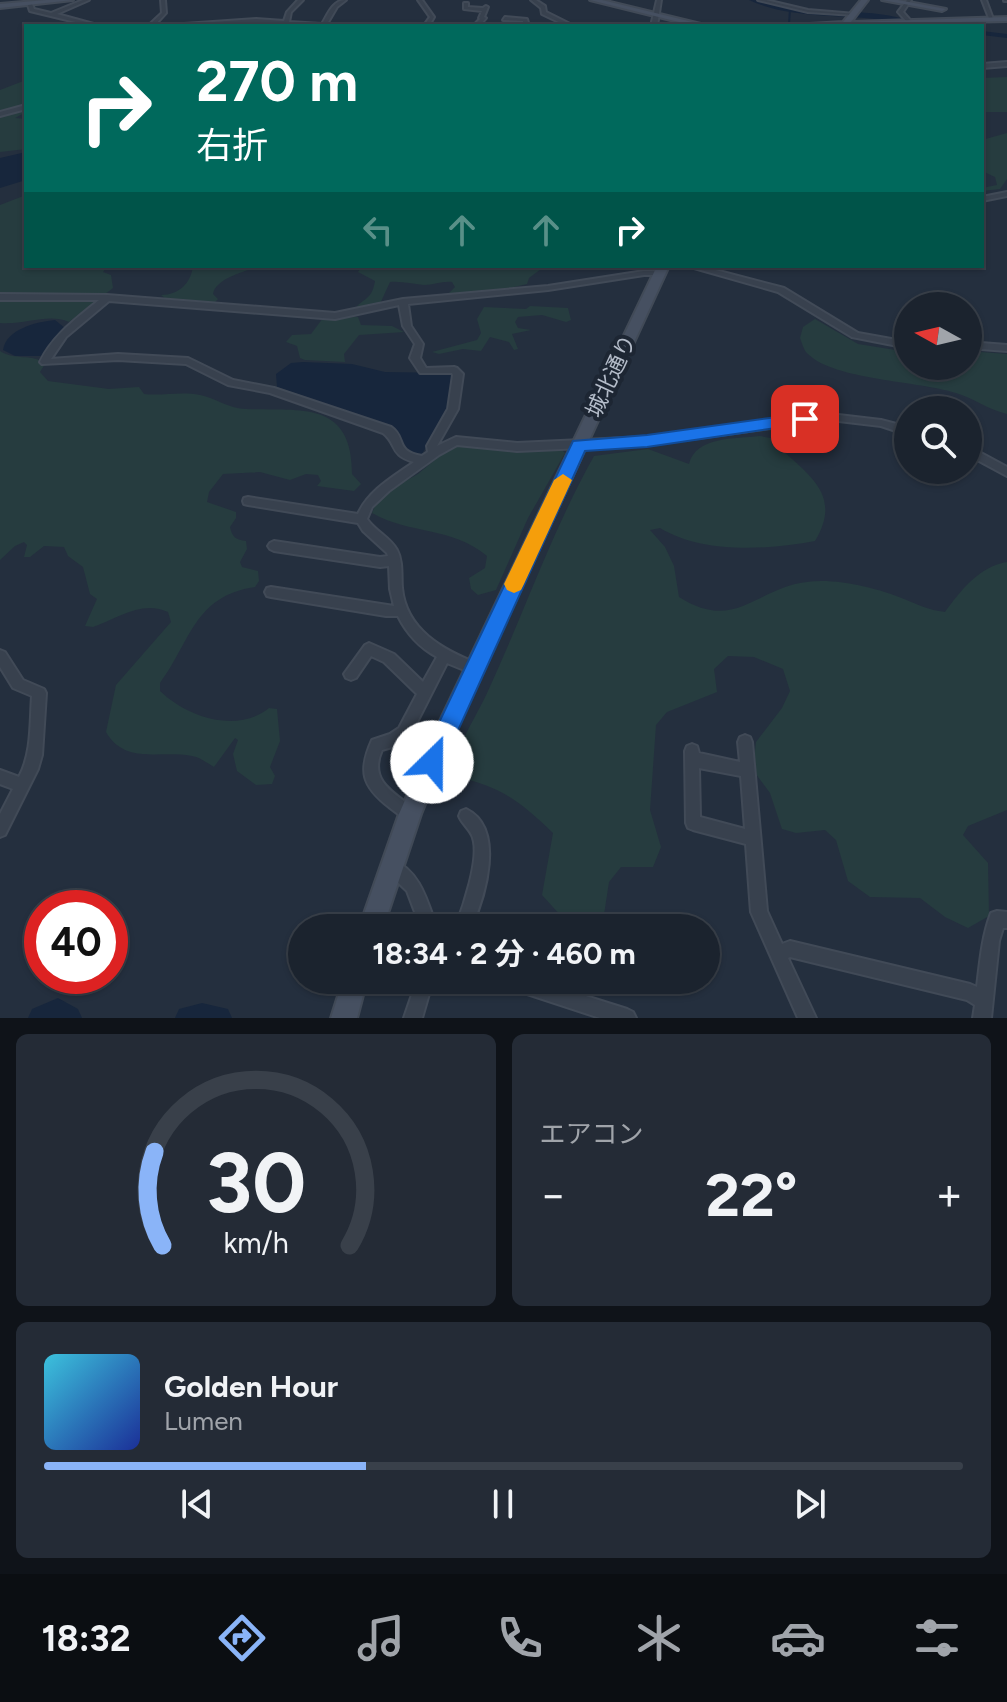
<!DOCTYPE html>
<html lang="ja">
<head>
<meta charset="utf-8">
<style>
	body { margin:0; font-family:Figtree,"Noto Sans JP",sans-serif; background:#242b36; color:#f1f3f6; height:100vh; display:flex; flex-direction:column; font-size:30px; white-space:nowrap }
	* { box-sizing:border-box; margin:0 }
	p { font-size:26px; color:#a0a4aa }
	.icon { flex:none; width:44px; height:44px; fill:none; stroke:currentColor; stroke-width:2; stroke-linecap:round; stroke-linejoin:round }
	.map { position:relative; height:1018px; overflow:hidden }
	.sheet { display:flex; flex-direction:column; gap:16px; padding:16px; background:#0f1319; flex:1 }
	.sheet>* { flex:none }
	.guide { position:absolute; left:24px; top:24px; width:960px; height:244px; border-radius:0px; box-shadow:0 2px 6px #0004,0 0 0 2px #39404a; background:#00695c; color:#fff; overflow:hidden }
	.needle { width:52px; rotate:278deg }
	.tools { position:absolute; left:894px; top:292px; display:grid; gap:16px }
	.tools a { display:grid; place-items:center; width:88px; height:88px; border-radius:50%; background:#1b232e; box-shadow:0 2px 6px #0004,0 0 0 2px #39404a; font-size:40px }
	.speed { position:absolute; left:24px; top:890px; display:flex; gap:16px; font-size:40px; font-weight:700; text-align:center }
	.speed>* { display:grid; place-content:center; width:104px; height:104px; border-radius:50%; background:#1b232e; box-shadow:0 2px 6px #0004,0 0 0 2px #39404a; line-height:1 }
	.speed .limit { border:12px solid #d22; background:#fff; color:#111 }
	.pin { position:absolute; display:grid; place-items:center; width:68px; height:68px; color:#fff; margin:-34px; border-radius:16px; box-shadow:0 4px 12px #0006 }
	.me { position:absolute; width:88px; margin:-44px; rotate:23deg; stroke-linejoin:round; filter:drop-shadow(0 0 6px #0008) }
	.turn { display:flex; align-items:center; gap:28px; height:168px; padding:0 40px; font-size:36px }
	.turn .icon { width:104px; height:104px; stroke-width:2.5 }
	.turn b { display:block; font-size:56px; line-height:68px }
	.lanes { display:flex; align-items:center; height:76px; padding:0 40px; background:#0003; justify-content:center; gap:40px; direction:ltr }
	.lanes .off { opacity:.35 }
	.big { font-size:60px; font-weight:700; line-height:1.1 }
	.sheet .widget { flex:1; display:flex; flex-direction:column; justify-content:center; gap:12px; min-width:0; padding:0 28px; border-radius:12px; background:#242b36 }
	.sheet .dial { align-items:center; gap:0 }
	.dial svg { height:208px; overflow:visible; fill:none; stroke:#39404a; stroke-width:7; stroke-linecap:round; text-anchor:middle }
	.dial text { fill:#f1f3f6; stroke:none }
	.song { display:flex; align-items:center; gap:24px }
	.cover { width:96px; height:96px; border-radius:12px; background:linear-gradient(135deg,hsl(190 70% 55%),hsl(230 70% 35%)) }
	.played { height:8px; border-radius:4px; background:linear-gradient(90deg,#8ab4f8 35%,#39404a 35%) }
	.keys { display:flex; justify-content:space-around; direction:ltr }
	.heat { display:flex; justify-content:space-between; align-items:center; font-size:44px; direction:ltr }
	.sheet .tiles { flex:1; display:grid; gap:16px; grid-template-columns:1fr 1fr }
	.widget:last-child { grid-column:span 2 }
	.trip { position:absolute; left:288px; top:914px; width:432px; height:80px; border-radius:40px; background:#1b232e; box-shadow:0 2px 6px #0004,0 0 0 2px #39404a; font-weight:700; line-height:80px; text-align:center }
	.tab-bar { display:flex; height:128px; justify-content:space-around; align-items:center; background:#0b0e12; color:#a0a4aa }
	.tab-bar .icon { width:56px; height:56px }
	.tab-bar .current { color:#8ab4f8 }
	.tab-bar b { font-size:36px; color:#f1f3f6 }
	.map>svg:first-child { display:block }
	.green { fill:#263c3f }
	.water { fill:#17263c }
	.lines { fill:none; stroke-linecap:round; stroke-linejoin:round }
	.stream { stroke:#17263c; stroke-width:2 }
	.river { fill:#17263c; fill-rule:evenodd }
	.street-casing { stroke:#414a57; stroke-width:4 }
	.secondary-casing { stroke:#414a57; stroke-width:4 }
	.street { fill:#38414e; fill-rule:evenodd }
	.secondary { fill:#465061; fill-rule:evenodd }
	.route { fill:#1a73e8; stroke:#114b97; stroke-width:2 }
	.slow { fill:#f59e0b }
	.labels { text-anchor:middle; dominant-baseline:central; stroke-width:8; stroke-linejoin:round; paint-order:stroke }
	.street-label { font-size:22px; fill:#b4bcc9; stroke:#1d2633 }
</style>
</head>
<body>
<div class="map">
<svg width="1007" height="1018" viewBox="0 0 1007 1018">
	<rect width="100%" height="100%" fill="#242f3e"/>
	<g class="green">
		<path d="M1007,77V112H982V78Z"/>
		<path d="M26,80V112L15,118L26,119V149L0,152V90Z"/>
		<path d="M1007,133V179L1000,189L982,191V188L997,185L995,177L982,171V140Z"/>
		<path d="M26,195V266H107L103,272L111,275L113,288L69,322C48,313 26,325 0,323V205Z"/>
		<path d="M193,266H261C246,271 216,278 213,294L218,299L214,303L167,300L161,295C179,295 191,283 193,266Z"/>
		<path d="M362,266H545L529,278L527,284L490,293L452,296L448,294L455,287L452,282C442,281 434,285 424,285C412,284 402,281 390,282L379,306L354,310C362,298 372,301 375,281L358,272Z"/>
		<path d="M530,306L568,308L571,320L566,322L542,315L518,317L515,322L518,328L531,330L512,334L518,349L514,350L509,342L490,337L481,351L463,349L439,354L432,352L477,340L481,333L477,319L484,307L526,309Z"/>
		<path d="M358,317L361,325L392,326L404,332L359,335L344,354L345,362L305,360L300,358L297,346L286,342L292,335L311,334L323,318Z"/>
		<path d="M815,319L858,344L908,352V366H968V351L1007,354V414C986,409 974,398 956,393C919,381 834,380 808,354C804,351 802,343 800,338L803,327Z"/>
		<path d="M0,345V351C15,361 33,353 45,364L40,372L48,381L109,389L139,387L144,394C163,396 181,391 200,395C216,398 229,409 246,409C301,411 352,400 352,474L361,484L354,491L317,486L321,481L318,475L306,474L290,480L260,472L223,474L209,492L207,502L236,512V518L230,527C232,537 236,540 246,541L247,549L240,562L242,567L258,571L259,581L255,587C194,596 191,641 160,683V691C187,717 237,734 269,708L277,709L280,741L270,767L275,776L272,784L256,785L237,771L233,754L238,740L235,738L214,767C207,763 200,757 192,756C160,750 125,765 106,732L116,685L171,622L168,612C142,600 118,618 93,627L85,626L97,599L90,594L83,567L68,556L64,547L44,546L30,557H24L27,545L24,542L15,546L0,560Z"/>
		<path d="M760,436L776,439L780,448C811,477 842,496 815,541C767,550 703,554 660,528L650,530L665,547L674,566L679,597C736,633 755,588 807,582C836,578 877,588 904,599C919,605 928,610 945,612C961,590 980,566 1007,562V810L968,826L963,835L988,863L989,916L968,928L945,917L920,898L870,897L848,881L836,840L825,830L796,833L782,829L770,793L753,770L756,742L782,708L790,691L783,669L754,657L728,656L714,669L717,692L667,712L656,725L650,810L661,847L653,867H621L609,882L603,921L562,917L542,895L553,833C519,800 500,786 453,776C456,744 475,720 488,691C524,613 552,531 594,456L648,449L689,464C696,436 735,439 760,436Z"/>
		<path d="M462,444L503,450L559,447L565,453L528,518L496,590L478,595L471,589L469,578L485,568L487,556C451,526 411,535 372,513L377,501L395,487L418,474L449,448Z"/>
	</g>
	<g class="water">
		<path d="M26,152V180L0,188V158Z"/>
		<path d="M55,320L65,328L43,356H15L3,350C6,329 36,322 55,320Z"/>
		<path d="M303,362L352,364L385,372L452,373L446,414L422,454L404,452L397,435L335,407L277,387L276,374L291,363Z"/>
	</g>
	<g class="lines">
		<path class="stream" d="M789,24L790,9"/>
		<g class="river">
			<path d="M749,0C768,0 785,7 805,9C842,13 888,9 923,26C909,26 898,22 885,20C841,14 790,19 749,0Z"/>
			<path d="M982,31L1007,34V38L982,35Z"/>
			<path d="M58,998L78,1009L82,1018H28L32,1009Z"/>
			<path d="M202,1003L228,1009L232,1018H175L179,1009Z"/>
		</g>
		<defs>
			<g id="street">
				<path d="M83,0H89L57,14L101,26H92L30,11L28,5L32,4L34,9L51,13Z"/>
				<path d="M161,0H165L166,13L154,26H148L162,13Z"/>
				<path d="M298,0H303L291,12L289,22L322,24C328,14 333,0 346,0L337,7L327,24L331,26H282L283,24L256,23L155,26L256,19L284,21L287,12Z"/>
				<path d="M418,0H422L434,17L430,24H463L466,26H365L368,24H425L430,17Z"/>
				<path d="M531,0H536L545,6L546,12L574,26H567L542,14L541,8Z"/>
				<path d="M657,0H661L657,26H651Z"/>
				<path d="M758,0H766L808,10L856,14L854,15L808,12Z"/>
				<path d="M907,0H911L903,12L911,21L908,23L898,12Z"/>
				<path d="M982,0H986L993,19L989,18Z"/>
				<rect x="1004" y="0" width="3" height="1"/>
				<path d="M464,3H468V7L483,8L486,6L488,7L484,17L486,18L479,26H473L480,19L479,18L482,11L464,9Z"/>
				<path d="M505,17L527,19L529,26H523V21L503,20Z"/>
				<path d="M1007,62V66L982,68V64Z"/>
				<path d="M26,105V109L0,116V112Z"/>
				<path d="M1007,192V196L982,201V197Z"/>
				<path d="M687,266H700L784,288L858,333L908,342V348L852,337L778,292Z"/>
				<path d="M644,271H660L664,273L660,275H644L548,290L408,304L411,326L423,344L420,358L426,368L454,367L457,368L463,374L458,409L437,446L456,437L517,443L647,437L830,414L881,420L908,427V435L881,426L830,420L647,445L517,451L457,445L439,455L389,491L372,507L367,519C375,531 391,538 397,550C403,561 401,576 402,588C406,630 443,650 479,664L480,668L479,672L474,674L447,663L409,738L399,745L382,750C368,781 394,793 415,809L417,814L415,819L410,821C402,818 396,812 389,807C362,786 358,771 372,740L390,734L399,728L417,694L384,662L371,656L356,678L351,680L346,678L344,674L365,645L369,643L394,654L423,682L437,657C419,647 407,634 398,616H386L271,597L267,596L265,592L267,588L271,587L394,606L390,589L389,566L380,567L274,551L270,549L268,546L270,543L274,541L380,557L388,556L387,553L363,531L358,523L248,505L244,504L243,501L244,498L248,497L358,514C369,490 393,477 414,462C389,455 398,445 383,433L270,393L228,385L186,364L118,360L42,364L40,362C53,335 76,319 99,300H0V294L107,295L335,313L403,299L548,286ZM109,301L335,319L399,305L403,326L415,344L410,358L420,373H452L453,375L448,409L427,446L428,452L422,456C394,451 407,438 391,427L274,388L233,380L188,358L118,354L51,359L66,337Z"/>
				<path d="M968,342L1007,345V351L968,348Z"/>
				<path d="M968,446L1007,467V476L968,455Z"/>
				<path d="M0,650L5,652L23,680L44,689L46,693L42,755L38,769L5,835L0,837V814L13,789L0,784V770L19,777C32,753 30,724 32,696L13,688L0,667Z"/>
				<path d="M745,735L750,737L752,742L767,911L782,944L790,941L970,984L977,987C980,962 982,937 991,913L997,911L1007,912V928H1003L999,941L991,1018H973L975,1005L967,1000L790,957L788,958L816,1018H798L751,912L746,844L693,830L688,828L686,823L685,751L687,746L692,744L697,746L699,753L740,762L738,742L740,737ZM699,768L741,776L745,829L700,817Z"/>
				<path d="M466,809C506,828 485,897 471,928H455C463,908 480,858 473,838C471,830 462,824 459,816L461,811Z"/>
				<path d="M392,859C421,872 427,901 437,928H421L407,891L387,872L384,867L387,862Z"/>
				<path d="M417,980H433L422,1018H404Z"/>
				<path d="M501,980H535L627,1009L633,1012L636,1018H600L509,988L503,986Z"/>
			</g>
			<g id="secondary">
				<path d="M46,0H73L0,8V4Z"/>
				<path d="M590,0H602L709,26H695Z"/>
				<path d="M861,0H868L851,22L1007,17V21L776,26L843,22Z"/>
				<path d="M882,0H898L946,9L942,11Z"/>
				<path d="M657,266H669L451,741L421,814L383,928H359L399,814L436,729Z"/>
				<path d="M343,980H367L357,1018H331Z"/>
			</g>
		</defs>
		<use href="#street" class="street-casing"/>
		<use href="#secondary" class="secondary-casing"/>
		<use href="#street" class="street"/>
		<use href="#secondary" class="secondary"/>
	</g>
	<path class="route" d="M805,413L810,415V423L647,447L585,451L440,770L432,774L424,770L420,762L424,754L573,441L647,435Z"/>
	<path class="slow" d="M563,474L572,480L524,584L521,590L514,593L507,590L504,584L554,480Z"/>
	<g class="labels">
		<g class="street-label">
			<text transform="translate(611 376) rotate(-65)">城北通り</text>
		</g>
	</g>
</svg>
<div class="tools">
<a><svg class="needle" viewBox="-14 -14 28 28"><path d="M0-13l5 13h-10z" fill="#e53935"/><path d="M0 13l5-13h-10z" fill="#a0a4aa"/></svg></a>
<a><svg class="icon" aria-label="search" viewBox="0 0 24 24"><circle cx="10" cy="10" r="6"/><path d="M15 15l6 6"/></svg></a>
</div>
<div class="speed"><div class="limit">40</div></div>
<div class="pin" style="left:805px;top:419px;background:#d93025"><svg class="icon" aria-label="arrive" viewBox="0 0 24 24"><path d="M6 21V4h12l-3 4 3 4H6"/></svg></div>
<svg class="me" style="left:432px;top:762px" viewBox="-20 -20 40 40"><circle r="19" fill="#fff"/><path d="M0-13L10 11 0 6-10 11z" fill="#1a73e8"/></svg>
<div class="trip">18:34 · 2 分 · 460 m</div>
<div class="guide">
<div class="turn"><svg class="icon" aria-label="right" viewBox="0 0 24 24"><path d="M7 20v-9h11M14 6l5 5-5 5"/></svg><div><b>270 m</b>右折</div></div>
<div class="lanes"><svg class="icon off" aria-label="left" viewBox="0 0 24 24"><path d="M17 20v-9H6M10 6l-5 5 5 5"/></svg><svg class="icon off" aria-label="ahead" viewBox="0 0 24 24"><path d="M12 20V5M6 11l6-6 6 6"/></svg><svg class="icon off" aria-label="ahead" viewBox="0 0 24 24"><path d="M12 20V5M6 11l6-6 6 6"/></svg><svg class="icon" aria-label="right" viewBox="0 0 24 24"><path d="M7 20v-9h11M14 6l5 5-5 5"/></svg></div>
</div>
</div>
<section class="sheet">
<div class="tiles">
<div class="widget dial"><svg viewBox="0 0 100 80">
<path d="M14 69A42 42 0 1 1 86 69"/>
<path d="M14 69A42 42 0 0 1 11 33" stroke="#8ab4f8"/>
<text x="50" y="56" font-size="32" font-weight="700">30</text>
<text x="50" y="72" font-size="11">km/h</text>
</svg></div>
<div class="widget"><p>エアコン</p>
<div class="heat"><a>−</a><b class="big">22°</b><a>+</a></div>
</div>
<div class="widget">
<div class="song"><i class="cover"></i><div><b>Golden Hour</b><p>Lumen</p></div></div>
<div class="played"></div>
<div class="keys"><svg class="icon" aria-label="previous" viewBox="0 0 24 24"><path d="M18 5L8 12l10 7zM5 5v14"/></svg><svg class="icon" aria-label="pause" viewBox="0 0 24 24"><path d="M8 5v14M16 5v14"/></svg><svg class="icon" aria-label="next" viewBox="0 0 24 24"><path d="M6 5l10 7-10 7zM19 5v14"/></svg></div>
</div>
</div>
</section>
<nav class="tab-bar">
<b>18:32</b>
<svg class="icon current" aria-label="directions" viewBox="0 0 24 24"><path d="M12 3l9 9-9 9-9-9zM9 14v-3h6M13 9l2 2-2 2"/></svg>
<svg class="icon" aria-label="music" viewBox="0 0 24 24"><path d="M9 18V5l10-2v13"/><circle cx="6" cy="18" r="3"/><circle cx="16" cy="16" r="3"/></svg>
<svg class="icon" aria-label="phone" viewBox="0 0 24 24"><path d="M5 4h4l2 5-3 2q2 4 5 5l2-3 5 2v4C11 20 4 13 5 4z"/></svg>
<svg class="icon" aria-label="climate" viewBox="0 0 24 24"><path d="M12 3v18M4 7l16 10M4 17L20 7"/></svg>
<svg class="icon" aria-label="car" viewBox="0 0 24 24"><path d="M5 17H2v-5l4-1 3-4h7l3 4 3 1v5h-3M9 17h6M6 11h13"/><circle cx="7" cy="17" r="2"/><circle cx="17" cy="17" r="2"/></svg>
<svg class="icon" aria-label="filters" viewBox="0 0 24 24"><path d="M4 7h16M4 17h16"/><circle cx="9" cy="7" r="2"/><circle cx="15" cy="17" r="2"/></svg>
</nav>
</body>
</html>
